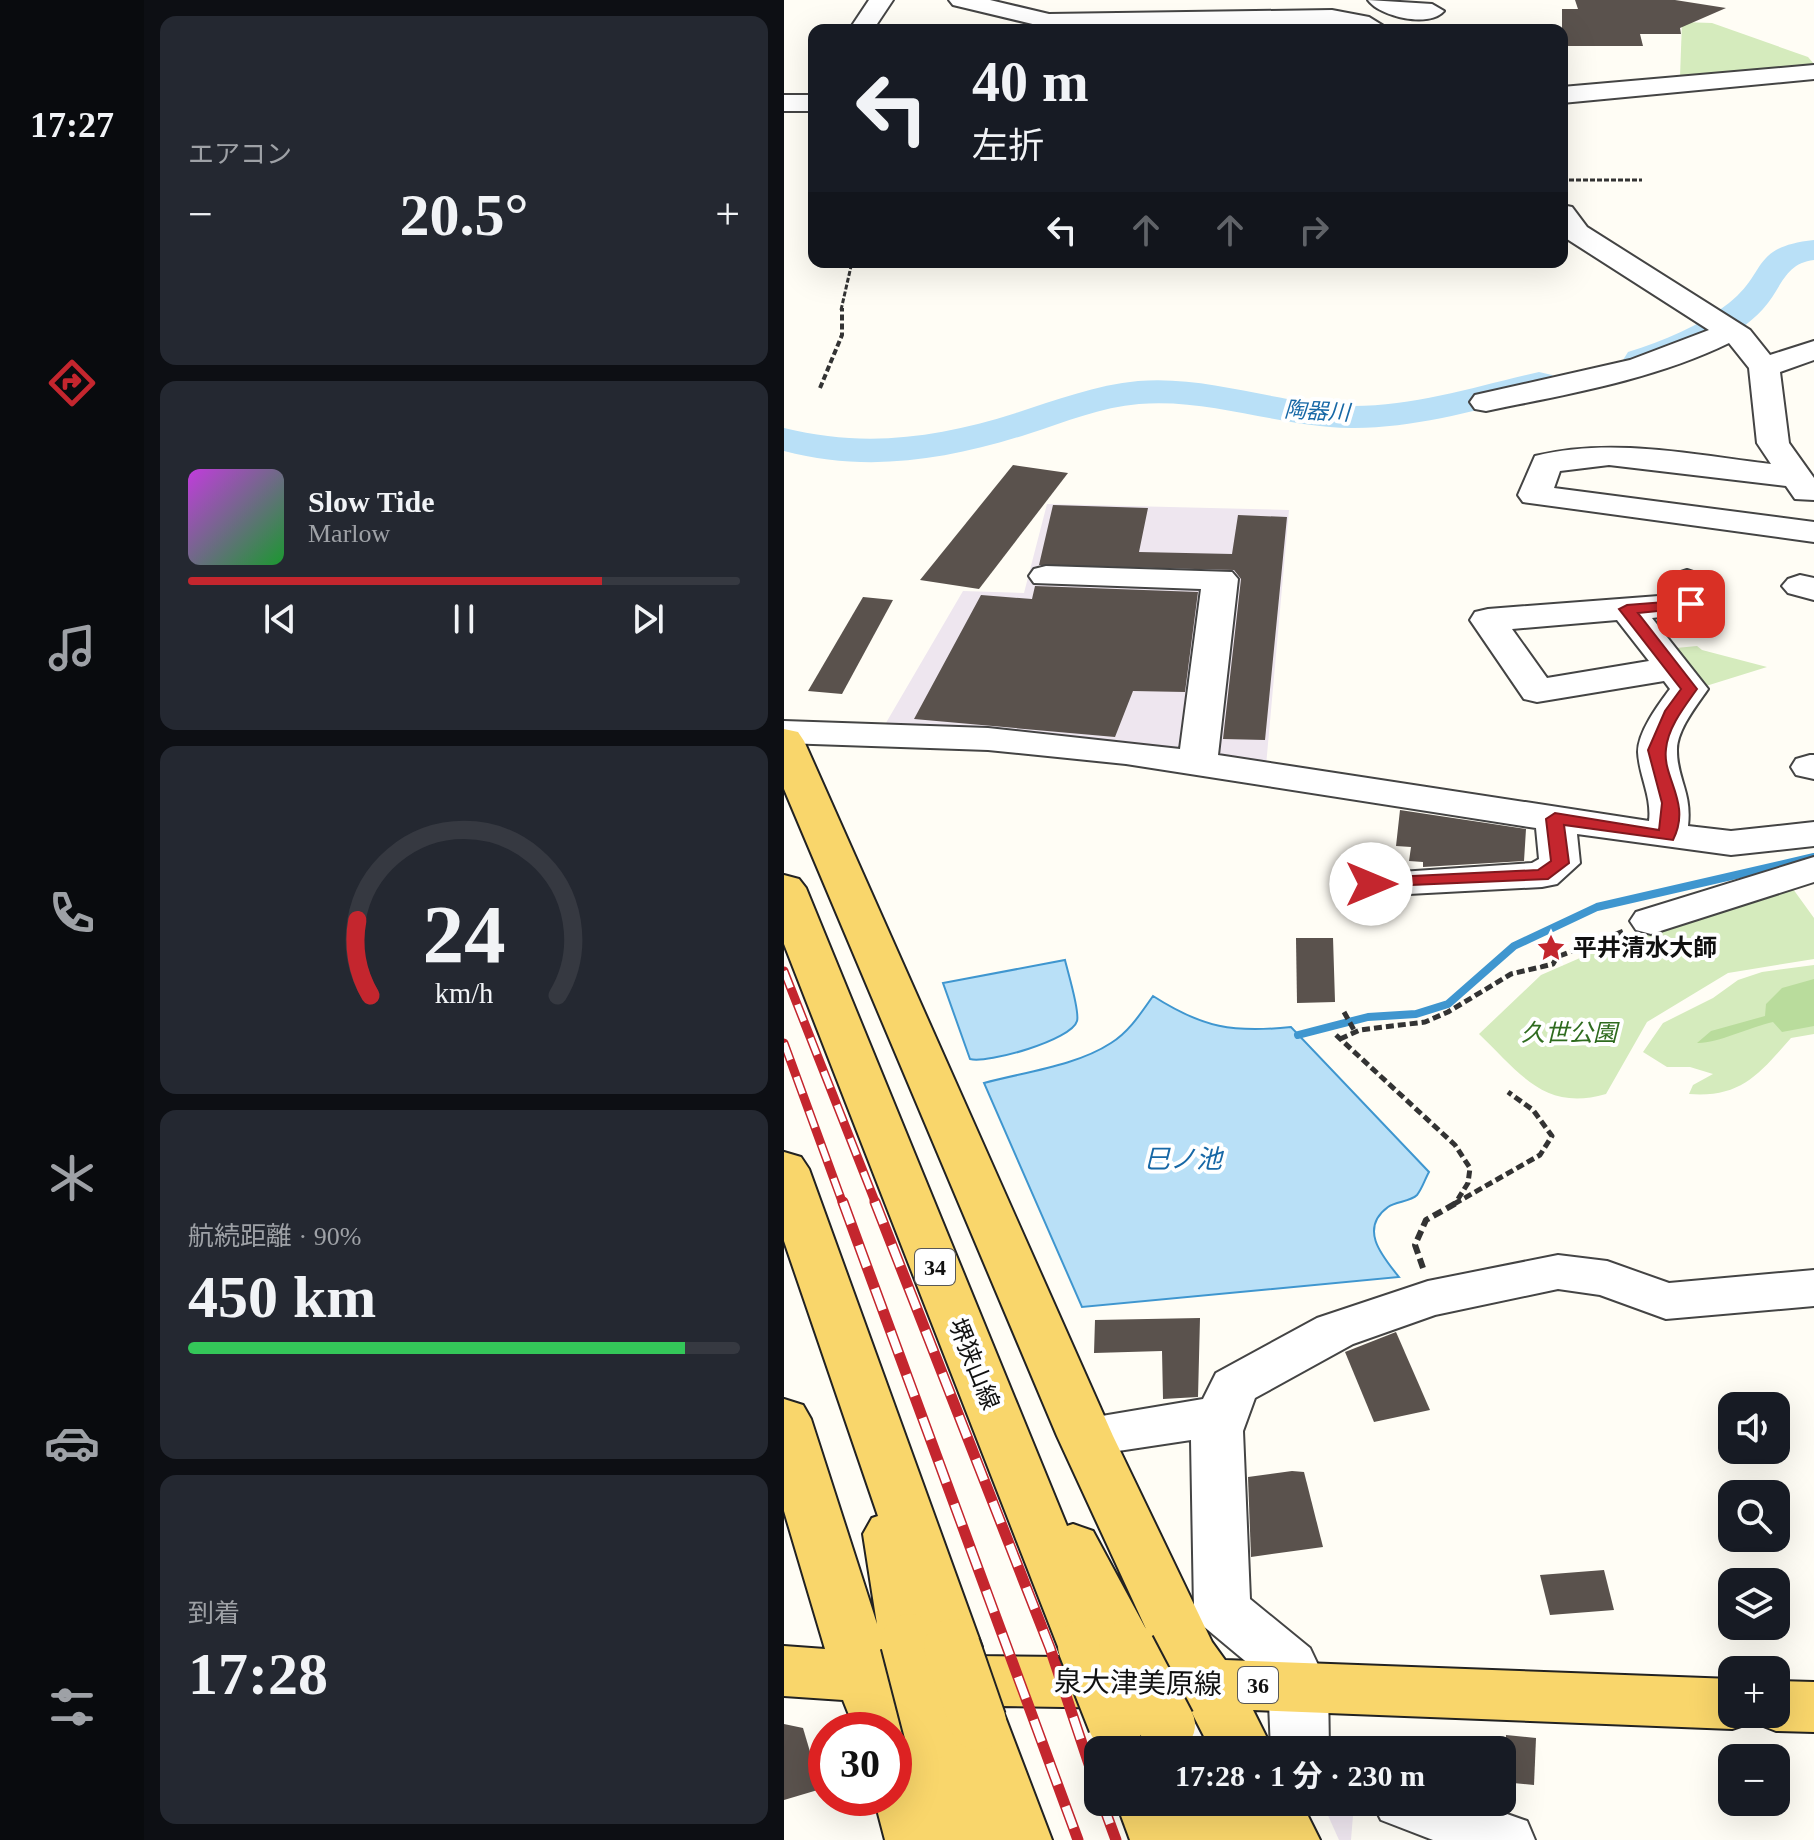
<!DOCTYPE html>
<html lang="ja">
<head>
<meta charset="utf-8">
<style>
	body { margin:0; font-family:"Times New Roman","Noto Sans JP",serif; background:#242831; color:#f1f3f6; height:100vh; display:flex; flex-direction:column; font-size:30px; white-space:nowrap }
	* { box-sizing:border-box; margin:0 }
	p { font-size:26px; color:#9ea1a6 }
	.icon { flex:none; width:44px; height:44px; fill:none; stroke:currentColor; stroke-width:2; stroke-linecap:round; stroke-linejoin:round }
	.map { position:relative; flex:1; overflow:hidden }
	.details { display:flex; flex-direction:column; gap:16px; padding:16px; background:#0d0f14; width:640px }
	.details>* { flex:none }
	.top-card { position:absolute; left:24px; top:24px; width:760px; height:244px; border-radius:16px; box-shadow:0 8px 32px #0002; background:#171b24; color:#f1f3f6; overflow:hidden }
	.buttons { position:absolute; left:934px; top:1392px; display:grid; gap:16px }
	.buttons a { display:grid; place-items:center; width:72px; height:72px; border-radius:16px; background:#171b24; box-shadow:0 8px 32px #0002; font-size:40px }
	.speed { position:absolute; left:24px; top:1712px; display:flex; gap:16px; font-size:40px; font-weight:700; text-align:center }
	.speed>* { display:grid; place-content:center; width:104px; height:104px; border-radius:50%; background:#171b24; box-shadow:0 8px 32px #0002; line-height:1 }
	.speed .limit { border:12px solid #d22; background:#fff; color:#111 }
	.pin { position:absolute; display:grid; place-items:center; width:68px; height:68px; color:#fff; margin:-34px; border-radius:16px; box-shadow:0 4px 12px #0006 }
	.me { position:absolute; width:88px; margin:-44px; rotate:90deg; stroke-linejoin:round; filter:drop-shadow(0 0 6px #0008) }
	.turn { display:flex; align-items:center; gap:28px; height:168px; padding:0 32px; font-size:36px }
	.turn .icon { width:104px; height:104px; stroke-width:2.5 }
	.turn b { display:block; font-size:56px; line-height:68px }
	.lanes { display:flex; align-items:center; height:76px; padding:0 32px; background:#0003; justify-content:center; gap:40px; direction:ltr }
	.lanes .off { opacity:.35 }
	.big { font-size:60px; font-weight:700; line-height:1.1 }
	.details .tile { flex:1; display:flex; flex-direction:column; justify-content:center; gap:12px; min-width:0; padding:0 28px; border-radius:16px; background:#242831 }
	.details .dial { align-items:center; gap:0 }
	.dial svg { height:208px; overflow:visible; fill:none; stroke:#363941; stroke-width:7; stroke-linecap:round; text-anchor:middle }
	.dial text { fill:#f1f3f6; stroke:none }
	.song { display:flex; align-items:center; gap:24px }
	.cover { width:96px; height:96px; border-radius:12px; background:linear-gradient(135deg,hsl(290 70% 55%),hsl(130 70% 35%)) }
	.played { height:8px; border-radius:4px; background:linear-gradient(90deg,#c4262e 75%,#363941 75%) }
	.keys { display:flex; justify-content:space-around; direction:ltr }
	.heat { display:flex; justify-content:space-between; align-items:center; font-size:44px; direction:ltr }
	.charge { height:12px; border-radius:6px; background:linear-gradient(90deg,#34c759 90%,#363941 0) }
	.trip { position:absolute; left:300px; top:1736px; width:432px; height:80px; border-radius:16px; background:#171b24; box-shadow:0 8px 32px #0002; font-weight:700; line-height:80px; text-align:center }
	main { display:flex; flex:1; min-height:0 }
	.tab-bar { display:flex; flex-direction:column; width:144px; justify-content:space-around; align-items:center; background:#090b0e; color:#9ea1a6 }
	.tab-bar .icon { width:56px; height:56px }
	.tab-bar .current { color:#c4262e }
	.tab-bar b { font-size:36px; color:#f1f3f6 }
	.map>svg:first-child { display:block }
	.industrial { fill:#eee6ef }
	.green { fill:#d5ebbd }
	.forest { fill:#b9dc9c }
	.water { fill:#b9e0f7; stroke:#3f96cf; stroke-width:2 }
	.lines { fill:none; stroke-linecap:round; stroke-linejoin:round }
	.stream { stroke:#3f96cf; stroke-width:8 }
	.river { fill:#b9e0f7; fill-rule:evenodd }
	.building { fill:#5a524d }
	.minor-casing { stroke:#444; stroke-width:4 }
	.major-casing { stroke:#222; stroke-width:4 }
	.path-far3 { stroke:#333; stroke-width:3; stroke-dasharray:5 2; stroke-linecap:butt }
	.path-far2 { stroke:#333; stroke-width:4; stroke-dasharray:6 3; stroke-linecap:butt }
	.path-far1 { stroke:#333; stroke-width:5; stroke-dasharray:8 4; stroke-linecap:butt }
	.path { stroke:#333; stroke-width:6; stroke-dasharray:10 5; stroke-linecap:butt }
	.minor { fill:#fff; fill-rule:evenodd }
	.major { fill:#f9d66b; fill-rule:evenodd }
	.rail-far1-casing { stroke:#c4262e; stroke-width:9 }
	.rail-casing { stroke:#c4262e; stroke-width:11 }
	.rail-far1 { stroke:#fff; stroke-width:6; stroke-dasharray:18; stroke-linecap:butt }
	.rail { stroke:#fff; stroke-width:8; stroke-dasharray:23; stroke-linecap:butt }
	.major-bridge-casing { stroke:#222; stroke-width:60; stroke-linecap:butt }
	.major-bridge { stroke:#f9d66b; stroke-width:56 }
	.route { fill:#c4262e; stroke:#7f191e; stroke-width:2 }
	.labels { text-anchor:middle; dominant-baseline:central; stroke-width:8; stroke-linejoin:round; paint-order:stroke }
	.far-water-label { font-size:22px; font-style:italic; fill:#1768a6; stroke:#fff }
	.shield { fill:#fff; stroke:#585858; stroke-width:2 }
	.shield-label { font-size:22px; font-weight:bold; fill:#111 }
	.poi-label { font-size:24px; font-weight:bold; fill:#111; stroke:#fff; text-anchor:start }
	.park-label { font-size:24px; font-style:italic; fill:#2f6b1f; stroke:#fff }
	.street-label { font-size:24px; fill:#111; stroke:#fff }
	.water-label { font-size:26px; font-style:italic; fill:#1768a6; stroke:#fff }
	.near-street-label { font-size:28px; fill:#111; stroke:#fff }
</style>
</head>
<body>
<main>
<nav class="tab-bar">
<b>17:27</b>
<svg class="icon current" aria-label="directions" viewBox="0 0 24 24"><path d="M12 3l9 9-9 9-9-9zM9 14v-3h6M13 9l2 2-2 2"/></svg>
<svg class="icon" aria-label="music" viewBox="0 0 24 24"><path d="M9 18V5l10-2v13"/><circle cx="6" cy="18" r="3"/><circle cx="16" cy="16" r="3"/></svg>
<svg class="icon" aria-label="phone" viewBox="0 0 24 24"><path d="M5 4h4l2 5-3 2q2 4 5 5l2-3 5 2v4C11 20 4 13 5 4z"/></svg>
<svg class="icon" aria-label="climate" viewBox="0 0 24 24"><path d="M12 3v18M4 7l16 10M4 17L20 7"/></svg>
<svg class="icon" aria-label="car" viewBox="0 0 24 24"><path d="M5 17H2v-5l4-1 3-4h7l3 4 3 1v5h-3M9 17h6M6 11h13"/><circle cx="7" cy="17" r="2"/><circle cx="17" cy="17" r="2"/></svg>
<svg class="icon" aria-label="filters" viewBox="0 0 24 24"><path d="M4 7h16M4 17h16"/><circle cx="9" cy="7" r="2"/><circle cx="15" cy="17" r="2"/></svg>
</nav>
<section class="details">
<div class="tile"><p>エアコン</p>
<div class="heat"><a>−</a><b class="big">20.5°</b><a>+</a></div>
</div>
<div class="tile">
<div class="song"><i class="cover"></i><div><b>Slow Tide</b><p>Marlow</p></div></div>
<div class="played"></div>
<div class="keys"><svg class="icon" aria-label="previous" viewBox="0 0 24 24"><path d="M18 5L8 12l10 7zM5 5v14"/></svg><svg class="icon" aria-label="pause" viewBox="0 0 24 24"><path d="M8 5v14M16 5v14"/></svg><svg class="icon" aria-label="next" viewBox="0 0 24 24"><path d="M6 5l10 7-10 7zM19 5v14"/></svg></div>
</div>
<div class="tile dial"><svg viewBox="0 0 100 80">
<path d="M14 69A42 42 0 1 1 86 69"/>
<path d="M14 69A42 42 0 0 1 9 40" stroke="#c4262e"/>
<text x="50" y="56" font-size="32" font-weight="700">24</text>
<text x="50" y="72" font-size="11">km/h</text>
</svg></div>
<div class="tile"><p>航続距離 · 90%</p><b class="big">450 km</b><div class="charge"></div></div>
<div class="tile"><p>到着</p><b class="big">17:28</b></div>
</section>
<div class="map">
<svg width="1030" height="1840" viewBox="0 0 1030 1840">
	<rect width="100%" height="100%" fill="#fffdf5"/>
	<g class="industrial">
		<path d="M263,504L505,510L482,766L99,728L179,591L240,593Z"/>
		<path d="M538,1802L570,1803L567,1840H555Z"/>
	</g>
	<g class="green">
		<path d="M898,22L928,23L1024,57L1030,64L896,77Z"/>
		<path d="M913,646L918,650L983,667L922,686L892,648Z"/>
		<path d="M1004,882L1030,918V959L944,973L863,1022L822,1094C760,1112 736,1073 695,1034L757,975L876,923Z"/>
		<path d="M1030,965V1034L1007,1038C975,1074 957,1098 905,1094L909,1085L929,1074L906,1067H883L859,1052L879,1023L929,998L954,980L978,972Z"/>
	</g>
	<path class="forest" d="M1030,979V1026L998,1032L989,1022C967,1027 931,1044 913,1043L927,1031L981,1016L982,1004L998,988Z"/>
	<g class="water">
		<path d="M281,960C284,973 296,1011 293,1021C288,1040 203,1064 186,1059L159,983Z"/>
		<path d="M369,996C419,1028 449,1033 507,1027L645,1172C641,1179 638,1189 633,1195C626,1202 612,1201 604,1207C574,1229 599,1257 615,1277L298,1307L200,1083C240,1072 292,1066 327,1043C345,1032 357,1013 369,996Z"/>
	</g>
	<g class="lines">
		<path class="stream" d="M514,1035L584,1017L632,1014L664,1004L730,946L813,907L1030,857"/>
		<g class="river">
			<path d="M1030,240V260C1000,263 997,290 979,309C952,339 907,355 870,368L857,371L844,368L839,360L844,352C879,341 916,326 945,303C984,272 966,247 1030,240Z"/>
			<path d="M755,372L768,375L773,383L768,391C703,407 634,429 566,428C495,427 426,398 355,404C317,407 281,422 244,434C162,460 84,473 0,451V428C81,448 153,438 232,413C272,400 312,385 354,381C425,375 494,404 565,406C629,407 693,386 755,372Z"/>
		</g>
	</g>
	<g class="building">
		<path d="M791,0H891L942,8L896,28L897,34H856L859,46H778V9H794Z"/>
		<path d="M229,465L284,473L195,589L136,580Z"/>
		<path d="M269,505L364,508L355,552L448,554L454,515L503,517L481,740L439,739L457,579L450,570L255,565Z"/>
		<path d="M251,586L414,592L401,692L349,691L331,737L130,719L197,595L248,599Z"/>
		<path d="M79,597L109,600L58,694L24,691Z"/>
		<path d="M616,810L742,829L740,861L639,867V862L625,861L627,847L612,846Z"/>
		<path d="M512,938H549L551,1002L513,1003Z"/>
		<path d="M416,1318L414,1397L379,1399L378,1351L310,1353L311,1320Z"/>
		<path d="M612,1332L646,1410L590,1422L561,1352Z"/>
		<path d="M508,1471L520,1472L539,1547L467,1557L464,1477Z"/>
		<path d="M820,1570L830,1610L766,1615L756,1575Z"/>
		<path d="M0,1724L19,1728L37,1789L0,1800Z"/>
		<path d="M722,1735L752,1738L750,1785L719,1782Z"/>
	</g>
	<g class="lines">
		<defs>
			<g id="minor">
				<path d="M85,0H109L89,30H65Z"/>
				<path d="M165,0H206L265,14L548,10L585,17L606,30H575L548,24L265,28L169,5Z"/>
				<path d="M584,0L648,4L660,11C646,28 596,17 584,0Z"/>
				<path d="M1030,65V79L778,103V87Z"/>
				<rect x="0" y="95" width="30" height="16"/>
				<path d="M778,205L788,207L803,227L966,330L986,355L1030,341V360L996,372L1005,443L1030,478V500L1011,499L1002,486L825,465L776,471L770,488L1030,522V542L739,502L734,495L751,456C829,437 909,455 987,464L973,443L965,368L945,343C869,380 784,394 702,411L691,409L686,402L691,395L846,360L925,330L783,239L778,232Z"/>
				<path d="M262,566L448,572L454,579L434,755L865,821C868,796 855,776 854,752C854,732 874,705 886,689L880,681L753,702L740,699L686,620L691,612L704,609L888,595L885,581L891,574L903,570L915,574L925,604L920,612L868,618L924,689C913,705 892,731 893,751C893,779 908,792 904,826L947,831L1030,822V846L947,855L793,834L796,863L773,884L758,887L587,896L572,893L566,884L572,875L748,863L755,859L752,828L342,764L204,750L0,743V721L204,728L396,749L417,589L250,583L245,576L250,569ZM833,620L865,661L763,678L728,629Z"/>
				<path d="M1016,575L1030,578V600L1004,593L998,586L1004,579Z"/>
				<path d="M1026,755H1030V779L1012,775L1007,767L1012,759Z"/>
				<path d="M1030,857V882L867,934L852,930L846,921L852,912Z"/>
				<path d="M774,1255L823,1261L885,1283L1030,1270V1306L882,1319L816,1295L774,1289L651,1315L569,1344L471,1398L459,1431L466,1599L526,1648L544,1686L545,1750H487L484,1680L418,1625L410,1609L407,1440L301,1456L282,1450L275,1436L282,1422L419,1399L432,1373L533,1318L644,1281Z"/>
				<path d="M588,1802H689L743,1821L751,1840H649L597,1820Z"/>
			</g>
			<g id="major">
				<path d="M0,729L14,732L20,741L329,1436L428,1642L441,1660L948,1679V1714H992V1681L1030,1682V1732L992,1731L969,1722L948,1729L469,1710L489,1750H427L406,1709L217,1706L268,1840H101L90,1798H110V1730H71L59,1700L0,1696V1646L41,1649L0,1511V1399L19,1405L27,1419L93,1624L79,1534L88,1518L94,1516L0,1241V1152L17,1157L25,1169L198,1647L193,1656L278,1657L0,944V875L15,879L22,888L283,1526L289,1524L309,1531L363,1631L273,1436L0,789ZM372,1650L377,1659H368ZM122,1705H148L126,1714ZM148,1705L172,1706L168,1712Z"/>
				<path d="M332,1802H517L536,1840H346Z"/>
			</g>
		</defs>
		<use href="#minor" class="minor-casing"/>
		<use href="#major" class="major-casing"/>
		<g class="path-far3">
			<path d="M778,180H858"/>
			<path d="M57,310L68,262"/>
		</g>
		<path class="path-far2" d="M36,388L58,335V308"/>
		<g class="path-far1">
			<path d="M560,1012L570,1030"/>
			<path d="M552,1035L671,1145L686,1168L684,1183L674,1199"/>
			<path d="M556,1039L576,1030L641,1022L664,1012L727,974L769,964L773,957L840,931"/>
			<path d="M670,1204L756,1155L768,1136L749,1110L724,1092"/>
		</g>
		<path class="path" d="M639,1268L631,1245L642,1220L674,1202"/>
		<use href="#minor" class="minor"/>
		<use href="#major" class="major"/>
		<defs>
			<g id="rail-far1">
				<path d="M0,971L92,1204"/>
				<path d="M0,1043L59,1204"/>
			</g>
			<g id="rail">
				<path d="M59,1202L294,1840"/>
				<path d="M91,1202L266,1648L314,1791"/>
				<path d="M318,1802L332,1840"/>
			</g>
		</defs>
		<use href="#rail-far1" class="rail-far1-casing"/>
		<use href="#rail" class="rail-casing"/>
		<use href="#rail-far1" class="rail-far1"/>
		<use href="#rail" class="rail"/>
		<defs>
			<g id="major-bridge">
				<path d="M125,1642L148,1731"/>
				<path d="M302,1646L332,1722"/>
				<path d="M168,1647L194,1722"/>
				<path d="M343,1649L383,1725"/>
			</g>
		</defs>
		<use href="#major-bridge" class="major-bridge-casing"/>
		<use href="#major-bridge" class="major-bridge"/>
	</g>
	<path class="route" d="M907,600L915,604L913,607L854,613L913,689C901,706 884,727 882,749C878,778 908,803 889,840L780,825L785,863L764,879L581,887L578,884L587,878L754,870L767,861L762,819L771,813L875,830L878,803L864,750L881,711L897,689L835,609L843,605Z"/>
	<defs>
		<symbol id="sight-bare" viewBox="-9 -9 18 18"><path d="M0-6L1.8-2.2L6-1.7L2.9 1.2L3.7 5.4L0 3.3L-3.7 5.4L-2.9 1.2L-6-1.7L-1.8-2.2Z" fill="#c4262e" stroke="#fff" stroke-width="2.5" paint-order="stroke"/></symbol>
	</defs>
	<g fill-rule="evenodd">
		<use href="#sight-bare" x="747" y="928" width="40" height="40"/>
	</g>
	<g class="labels">
		<g class="far-water-label">
			<text transform="translate(533 411) rotate(3)">陶器川</text>
		</g>
		<g class="shield">
			<rect x="131" y="1249" width="40" height="36" rx="6"/>
			<rect x="454" y="1667" width="40" height="36" rx="6"/>
		</g>
		<g class="shield-label">
			<text x="151" y="1267">34</text>
			<text x="474" y="1685">36</text>
		</g>
		<g class="poi-label">
			<text x="789" y="948">平井清水大師</text>
		</g>
		<g class="park-label">
			<text x="785" y="1033">久世公園</text>
		</g>
		<g class="street-label">
			<text transform="translate(190 1364) rotate(68)">堺狭山線</text>
		</g>
		<g class="water-label">
			<text x="399" y="1159">巳ノ池</text>
		</g>
		<g class="near-street-label">
			<text transform="translate(354 1683) rotate(1)">泉大津美原線</text>
		</g>
	</g>
</svg>
<div class="buttons">
<a><svg class="icon" aria-label="sound" viewBox="0 0 24 24"><path d="M4 9h4l5-4v14l-5-4H4zM17 9q2 3 0 6"/></svg></a>
<a><svg class="icon" aria-label="search" viewBox="0 0 24 24"><circle cx="10" cy="10" r="6"/><path d="M15 15l6 6"/></svg></a>
<a><svg class="icon" aria-label="layers" viewBox="0 0 24 24"><path d="M12 4l9 5-9 5-9-5zM3 14l9 5 9-5"/></svg></a>
<a>+</a>
<a>−</a>
</div>
<div class="speed"><div class="limit">30</div></div>
<div class="pin" style="left:907px;top:604px;background:#d93025"><svg class="icon" aria-label="arrive" viewBox="0 0 24 24"><path d="M6 21V4h12l-3 4 3 4H6"/></svg></div>
<svg class="me" style="left:587px;top:884px" viewBox="-20 -20 40 40"><circle r="19" fill="#fff"/><path d="M0-13L10 11 0 6-10 11z" fill="#c4262e"/></svg>
<div class="trip">17:28 · 1 分 · 230 m</div>
<div class="top-card">
<div class="turn"><svg class="icon" aria-label="left" viewBox="0 0 24 24"><path d="M17 20v-9H6M10 6l-5 5 5 5"/></svg><div><b>40 m</b>左折</div></div>
<div class="lanes"><svg class="icon" aria-label="left" viewBox="0 0 24 24"><path d="M17 20v-9H6M10 6l-5 5 5 5"/></svg><svg class="icon off" aria-label="ahead" viewBox="0 0 24 24"><path d="M12 20V5M6 11l6-6 6 6"/></svg><svg class="icon off" aria-label="ahead" viewBox="0 0 24 24"><path d="M12 20V5M6 11l6-6 6 6"/></svg><svg class="icon off" aria-label="right" viewBox="0 0 24 24"><path d="M7 20v-9h11M14 6l5 5-5 5"/></svg></div>
</div>
</div>
</main>
</body>
</html>
